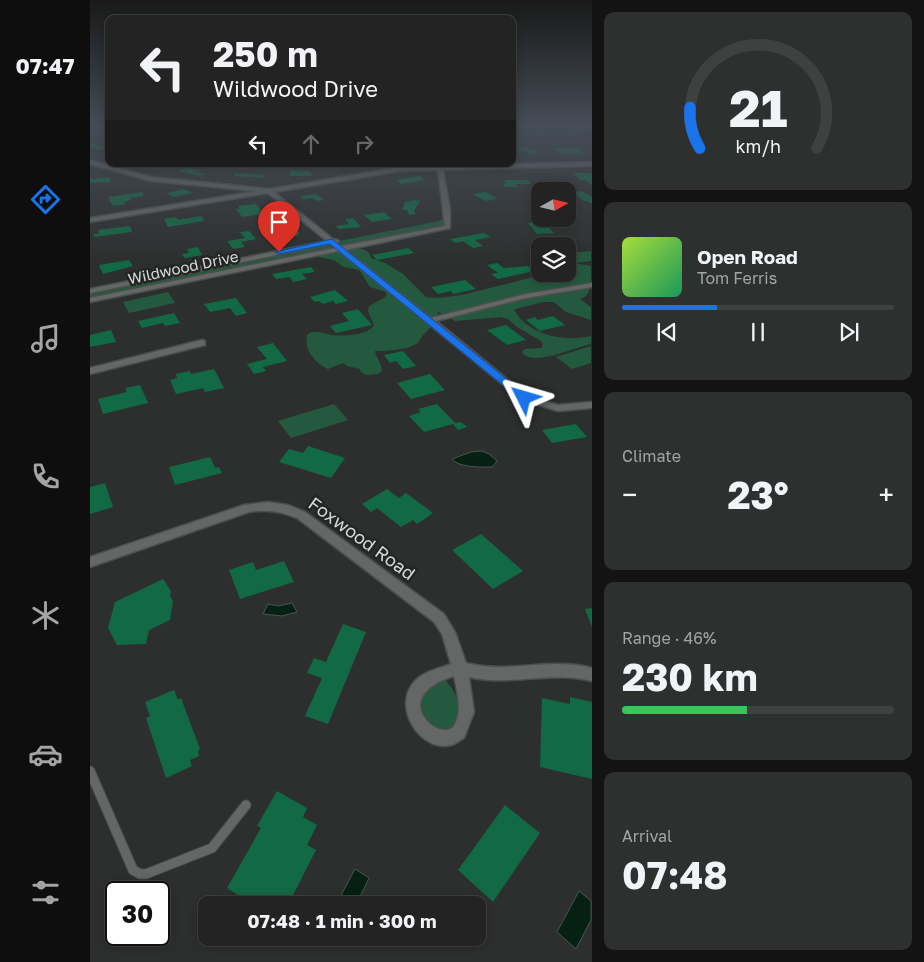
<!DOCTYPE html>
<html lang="en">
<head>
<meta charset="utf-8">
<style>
	body { margin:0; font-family:"Golos Text",sans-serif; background:#2e2f2f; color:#f1f3f6; height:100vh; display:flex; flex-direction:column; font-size:19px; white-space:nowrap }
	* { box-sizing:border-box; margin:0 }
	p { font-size:16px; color:#a2a4a5 }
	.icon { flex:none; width:28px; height:28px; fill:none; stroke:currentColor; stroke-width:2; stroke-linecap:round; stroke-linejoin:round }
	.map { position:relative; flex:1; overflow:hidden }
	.side { display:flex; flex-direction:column; gap:12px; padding:12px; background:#131313; width:332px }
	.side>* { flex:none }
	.hud { position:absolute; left:15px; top:15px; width:411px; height:152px; border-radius:10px; box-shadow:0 2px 12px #0003,0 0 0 1px #3f4040; background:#222322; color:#f1f3f6; overflow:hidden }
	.needle { width:32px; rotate:82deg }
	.fabs { position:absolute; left:441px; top:182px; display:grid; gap:10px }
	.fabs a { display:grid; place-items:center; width:45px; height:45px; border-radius:10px; background:#222322; box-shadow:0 2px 12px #0003,0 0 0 1px #3f4040; font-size:25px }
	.speed { position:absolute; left:15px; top:881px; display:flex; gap:10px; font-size:25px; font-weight:700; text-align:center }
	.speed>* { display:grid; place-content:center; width:65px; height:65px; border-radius:50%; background:#222322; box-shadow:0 2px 12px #0003,0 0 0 1px #3f4040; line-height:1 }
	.speed .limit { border:2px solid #111; border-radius:8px; background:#fff; color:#111 }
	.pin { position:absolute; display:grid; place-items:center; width:42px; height:42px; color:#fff; margin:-51px -21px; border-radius:50% 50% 50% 0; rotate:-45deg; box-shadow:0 0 5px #0007 }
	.pin .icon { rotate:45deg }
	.me { position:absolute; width:55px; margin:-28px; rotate:310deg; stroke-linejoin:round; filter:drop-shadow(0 0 4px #0008) }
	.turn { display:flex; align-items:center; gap:18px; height:105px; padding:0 25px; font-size:22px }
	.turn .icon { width:65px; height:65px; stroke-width:2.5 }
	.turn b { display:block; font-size:35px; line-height:42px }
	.lanes { display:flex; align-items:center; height:48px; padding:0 25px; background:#0003; justify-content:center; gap:25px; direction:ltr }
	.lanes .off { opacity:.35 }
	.big { font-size:38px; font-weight:700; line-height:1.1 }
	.side .card { flex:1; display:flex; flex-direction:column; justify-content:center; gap:8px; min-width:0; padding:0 18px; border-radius:10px; background:#2e2f2f }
	.side .dial { align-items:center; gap:0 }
	.dial svg { height:130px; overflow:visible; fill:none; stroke:#3f4040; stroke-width:7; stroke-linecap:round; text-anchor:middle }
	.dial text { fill:#f1f3f6; stroke:none }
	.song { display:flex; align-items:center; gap:15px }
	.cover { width:60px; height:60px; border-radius:8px; background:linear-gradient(135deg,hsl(80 70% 55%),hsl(150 70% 35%)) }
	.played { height:5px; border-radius:2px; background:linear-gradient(90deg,#1a73e8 35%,#3f4040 35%) }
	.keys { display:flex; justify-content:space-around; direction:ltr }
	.heat { display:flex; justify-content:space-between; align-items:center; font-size:28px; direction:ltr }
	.charge { height:8px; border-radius:4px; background:linear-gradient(90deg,#34c759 46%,#3f4040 0) }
	.trip { position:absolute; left:108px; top:896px; width:288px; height:50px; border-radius:10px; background:#222322; box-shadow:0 2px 12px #0003,0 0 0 1px #3f4040; font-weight:700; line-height:50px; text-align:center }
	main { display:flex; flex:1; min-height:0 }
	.tabs { display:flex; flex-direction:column; width:90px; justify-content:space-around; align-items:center; background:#0e0e0e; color:#a2a4a5 }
	.tabs .icon { width:35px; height:35px }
	.tabs .current { color:#1a73e8 }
	.tabs b { font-size:22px; color:#f1f3f6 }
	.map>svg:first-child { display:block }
	.green { fill:#235a3f }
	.water { fill:#072014; stroke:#45574e }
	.building { fill:#126945 }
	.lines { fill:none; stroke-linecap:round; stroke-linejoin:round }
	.service-casing { stroke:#4b4e4c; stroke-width:11 }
	.minor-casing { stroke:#4b4e4c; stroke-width:3 }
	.service { stroke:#646765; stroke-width:9 }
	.minor { fill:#646765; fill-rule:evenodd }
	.route { fill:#1a73e8; stroke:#114b97 }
	.labels { text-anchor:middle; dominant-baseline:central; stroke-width:5; stroke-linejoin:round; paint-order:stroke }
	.far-street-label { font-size:15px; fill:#d6d8d7; stroke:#232624 }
	.street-label { font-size:18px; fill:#d6d8d7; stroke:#232624 }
</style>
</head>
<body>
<main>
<nav class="tabs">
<b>07:47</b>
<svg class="icon current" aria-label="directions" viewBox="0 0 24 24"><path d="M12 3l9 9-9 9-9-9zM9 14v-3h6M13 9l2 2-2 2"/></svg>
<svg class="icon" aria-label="music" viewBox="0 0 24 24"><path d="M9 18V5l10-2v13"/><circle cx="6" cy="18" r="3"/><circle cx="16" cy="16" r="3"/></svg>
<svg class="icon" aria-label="phone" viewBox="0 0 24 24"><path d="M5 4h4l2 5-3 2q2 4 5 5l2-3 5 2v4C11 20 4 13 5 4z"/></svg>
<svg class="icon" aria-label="climate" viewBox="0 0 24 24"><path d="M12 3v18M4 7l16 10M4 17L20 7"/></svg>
<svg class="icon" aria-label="car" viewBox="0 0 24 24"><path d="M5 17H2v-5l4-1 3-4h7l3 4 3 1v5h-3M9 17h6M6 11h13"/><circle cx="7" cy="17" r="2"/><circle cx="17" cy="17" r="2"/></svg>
<svg class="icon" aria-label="filters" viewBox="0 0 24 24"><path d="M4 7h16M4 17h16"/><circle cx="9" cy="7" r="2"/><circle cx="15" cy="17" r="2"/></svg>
</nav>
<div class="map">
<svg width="502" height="962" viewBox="0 0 502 962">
	<rect width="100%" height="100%" fill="#2d2f2e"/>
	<g class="green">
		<path d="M357,216L358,227L0,300V291L349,221Z"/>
		<path d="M264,248C272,249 279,249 281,258L295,263L313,274L336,297L348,298L372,295L456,274H478V253L501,251V261L484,263L501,266C501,279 502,297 490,299L501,307V320L476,312L464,302H453L425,309V311C439,336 476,342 501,336V344C486,347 441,368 432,352L435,349L451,348L453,344L451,341L427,327L418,319L411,317L365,321L348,312C347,323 340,328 333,335C330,338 330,342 326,344C315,350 297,351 285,351C286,358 292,363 292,371L288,374L276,375L271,372L270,369L257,366L253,363L238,369C225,363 212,348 218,334C226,329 233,334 242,335C253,336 278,336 284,325L278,311L279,306L294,298L297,294L296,292L280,287L269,270L254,267L244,260L229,257L228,254Z"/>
		<path d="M78,292L85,303L39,313L33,302Z"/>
		<path d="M501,346V363L482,369L466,357Z"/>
		<path d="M244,404L258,420L201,438L188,421Z"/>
		<path d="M354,679C366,691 371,703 370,721L357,732L333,722L329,699L335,690Z"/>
	</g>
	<g class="water">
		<path d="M466,127H501L502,128L485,129V132H484L423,135V131Z"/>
		<path d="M392,451L399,454L407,461L402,467C391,467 369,468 362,459L381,452Z"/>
		<path d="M202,603L207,612L192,616L173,614L178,604L188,606Z"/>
		<path d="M265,869L279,878L266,905H251L247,903Z"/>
		<path d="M489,891L501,901V920L486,949L467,932Z"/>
	</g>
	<g class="building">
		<path d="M0,143L9,146L15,144L19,145V148L9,150L0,147Z"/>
		<path d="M436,147L439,150L443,149L448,154H439L436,151L423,152L425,154H422V148Z"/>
		<path d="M483,147L490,149L494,154H474L468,152L464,148Z"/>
		<path d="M53,164H72L68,166L75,167L72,169L57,168L59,166H51Z"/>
		<path d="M243,164H266L267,166L240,167L239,165Z"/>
		<path d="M96,168L111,170L106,172L115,174L111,176L89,171Z"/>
		<path d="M201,170L217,171L222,173L221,176H199Z"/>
		<path d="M146,173L176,175L174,178L144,176Z"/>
		<path d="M484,173H502V185L494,180H490Z"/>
		<path d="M330,176L335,180L312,184L306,180Z"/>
		<path d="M0,177L3,179L19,177L21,182L0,183Z"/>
		<path d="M414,180H438L441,184H426L428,187H415L413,184H416Z"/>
		<path d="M94,189L103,193L83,197L77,193Z"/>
		<path d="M491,191L502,197V204L497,201H494L482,192Z"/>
		<path d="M52,192L54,196L40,198L41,200L34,202L35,204L23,206L18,197Z"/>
		<path d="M396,192L408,199L395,201L383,194Z"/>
		<path d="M226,194L234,200L227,201L223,198L213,199L210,196Z"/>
		<path d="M325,200L330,201L324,211L326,214L319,215L317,210H312L315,202Z"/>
		<path d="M166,204L174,214L152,217L146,209H150L148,206Z"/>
		<path d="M294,212L302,219L282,222L274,215Z"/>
		<path d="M111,216L114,221L78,227L74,219L86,217L88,220Z"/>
		<path d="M263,218L271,227L249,229L246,226L259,224L255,219Z"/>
		<path d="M454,222L464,233L447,234L438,223Z"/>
		<path d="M40,226L42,232L4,237V234H9L8,230Z"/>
		<path d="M159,231L166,239L151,242L155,247L143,249L137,241L155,238L150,232Z"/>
		<path d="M193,231L210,232L208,236H198L195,240H188Z"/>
		<path d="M394,233L401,237L385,240L393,246L383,248L373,241L365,243L360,239Z"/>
		<path d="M108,247L112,255L95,258L92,254L99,253L97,249Z"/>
		<path d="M318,248L324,253L287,260L282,255Z"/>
		<path d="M39,260L43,266L13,274L9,265Z"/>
		<path d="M407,263L414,268L438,266L445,271L408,279L401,274L408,273L397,265Z"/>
		<path d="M221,267L225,272L212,274L217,279L203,282L200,277L186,279L182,274Z"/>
		<path d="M375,280L386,289L363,294L361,291L348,294L341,287Z"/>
		<path d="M245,290L258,301L246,304L243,301L233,304L229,301L225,302L220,297Z"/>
		<path d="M146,298L157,313L146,316L140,308L120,312L114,304Z"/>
		<path d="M268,309L282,325L246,333L240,326L259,321L252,313Z"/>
		<path d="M84,313L90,323L75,326L73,323L52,328L48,321Z"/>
		<path d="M463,316L475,325L450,331L436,320L445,317L448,320Z"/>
		<path d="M416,325L436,340L417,345L397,330Z"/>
		<path d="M21,330L26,342L0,347V335Z"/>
		<path d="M183,343L197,361L173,367L176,371L164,374L157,364L177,359L167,347Z"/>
		<path d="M313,351L326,366L313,369L306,361L300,363L294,355Z"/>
		<path d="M124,369L134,388L115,392L113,388L86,394L80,380L87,378L86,374L100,371L101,374Z"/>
		<path d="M340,374L355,390L321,399L307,383Z"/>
		<path d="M50,385L58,403L13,414L8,399L37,392L35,388Z"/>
		<path d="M347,404L365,423L371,422L377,427L368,430L363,424L334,432L319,416L331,412L328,409Z"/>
		<path d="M486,424L497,437L462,443L452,430Z"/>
		<path d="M218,446L255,458L241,478L189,462L199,449L213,453Z"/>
		<path d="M120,457L125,468L129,467L132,473L85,485L79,467Z"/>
		<path d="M15,483L23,507L0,514V487Z"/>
		<path d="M297,489L309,498L316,493L343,513L327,524L323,520L311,527L287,508L281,512L272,504Z"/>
		<path d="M391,534L433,571L403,589L362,550Z"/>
		<path d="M194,561L204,582L150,599L139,570L163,562L166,570Z"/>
		<path d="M73,579L81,591L80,596L83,601L80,620L59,630L56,644L27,645L18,628L25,602Z"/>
		<path d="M502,608V627L495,609Z"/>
		<path d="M253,624L276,632L238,724L215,716L232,678L217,673L224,658L236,662Z"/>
		<path d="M84,690L88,700L91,698L110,749L108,751L109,756L100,760L102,766L76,778L56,718L60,716L55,702Z"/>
		<path d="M480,697L502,702V779L450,767L452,698L480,704Z"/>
		<path d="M187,791L217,808L213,817L227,825L217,845L226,850L198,905H164L137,888L171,828L167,826Z"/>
		<path d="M415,805L450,833L403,902L368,870Z"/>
	</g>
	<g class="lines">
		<defs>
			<path id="service" d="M0,771L43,870L50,874H56L122,848L156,805"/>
			<g id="minor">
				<path d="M0,160L61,177L180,189L310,167L502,162V166L353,170L360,210V228L256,250L341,318L436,294L502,283V287L436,298L346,321L438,396L468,405L502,402V408L468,411L432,400L249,251L0,302V298L245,248L241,244L0,293V289L237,241L178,193L0,222V218L167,191L61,181L0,164ZM348,170L355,226L252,246L247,243L249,241L248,240L243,239L184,192L310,171Z"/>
				<path d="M112,340L115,341V345L0,374V368Z"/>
				<path d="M178,502L198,505L215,512L354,614L365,632L376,663C417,674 460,657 502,668V681C459,670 419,687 379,677L384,712L374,738C370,740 366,744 361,745C330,753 300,705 326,680C335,671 350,668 361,664L352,634L344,622L207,518C191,511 176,509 159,512L0,567V557L154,505ZM364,676C367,691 373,712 364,726C351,744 295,698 364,676Z"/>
			</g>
		</defs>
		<use href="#service" class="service-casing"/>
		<use href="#minor" class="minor-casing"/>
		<use href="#service" class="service"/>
		<use href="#minor" class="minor"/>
	</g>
	<linearGradient id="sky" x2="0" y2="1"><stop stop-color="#191a19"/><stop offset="0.48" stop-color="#464d57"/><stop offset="1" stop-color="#464d57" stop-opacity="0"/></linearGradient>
	<rect width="502" height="262" fill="url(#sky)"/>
	<path class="route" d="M242,239L438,396V400H431L240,244L189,254L185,252Z"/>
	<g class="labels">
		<g class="far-street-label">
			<text transform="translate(93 267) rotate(-12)">Wildwood Drive</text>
		</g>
		<g class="street-label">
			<text transform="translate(272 538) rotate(36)">Foxwood Road</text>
		</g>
	</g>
</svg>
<div class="fabs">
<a><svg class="needle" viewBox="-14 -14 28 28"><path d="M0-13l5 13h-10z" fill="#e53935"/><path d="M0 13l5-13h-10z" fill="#a2a4a5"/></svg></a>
<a><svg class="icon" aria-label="layers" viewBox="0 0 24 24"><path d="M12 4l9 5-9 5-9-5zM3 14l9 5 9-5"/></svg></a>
</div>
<div class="speed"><div class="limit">30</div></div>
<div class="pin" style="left:189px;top:252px;background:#d93025"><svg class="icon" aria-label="arrive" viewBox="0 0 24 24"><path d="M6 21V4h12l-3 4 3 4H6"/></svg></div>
<svg class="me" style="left:434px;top:398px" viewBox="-20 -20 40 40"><path d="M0-17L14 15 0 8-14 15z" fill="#1a73e8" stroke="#fff" stroke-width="4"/></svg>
<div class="trip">07:48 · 1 min · 300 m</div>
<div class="hud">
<div class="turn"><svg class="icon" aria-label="left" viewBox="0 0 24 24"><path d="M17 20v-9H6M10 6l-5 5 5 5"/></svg><div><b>250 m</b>Wildwood Drive</div></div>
<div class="lanes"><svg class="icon" aria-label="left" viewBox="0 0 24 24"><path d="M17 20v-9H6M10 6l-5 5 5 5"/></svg><svg class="icon off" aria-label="ahead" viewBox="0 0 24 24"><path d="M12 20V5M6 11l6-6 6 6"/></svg><svg class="icon off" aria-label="right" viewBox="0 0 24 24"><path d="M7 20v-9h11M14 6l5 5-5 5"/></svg></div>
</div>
</div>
<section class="side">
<div class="card dial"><svg viewBox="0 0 100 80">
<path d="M14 69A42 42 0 1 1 86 69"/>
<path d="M14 69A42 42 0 0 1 8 44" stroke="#1a73e8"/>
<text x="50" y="56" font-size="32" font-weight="700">21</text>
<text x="50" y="72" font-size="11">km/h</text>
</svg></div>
<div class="card">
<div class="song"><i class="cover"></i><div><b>Open Road</b><p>Tom Ferris</p></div></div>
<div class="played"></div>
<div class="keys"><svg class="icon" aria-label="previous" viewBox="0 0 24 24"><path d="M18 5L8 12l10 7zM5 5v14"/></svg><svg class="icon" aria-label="pause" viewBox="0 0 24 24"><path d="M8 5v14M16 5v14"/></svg><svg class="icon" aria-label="next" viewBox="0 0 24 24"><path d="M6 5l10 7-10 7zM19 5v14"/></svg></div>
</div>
<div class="card"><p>Climate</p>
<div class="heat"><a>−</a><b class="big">23°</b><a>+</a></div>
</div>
<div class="card"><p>Range · 46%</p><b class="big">230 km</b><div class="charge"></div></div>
<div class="card"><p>Arrival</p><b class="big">07:48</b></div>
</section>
</main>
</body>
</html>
